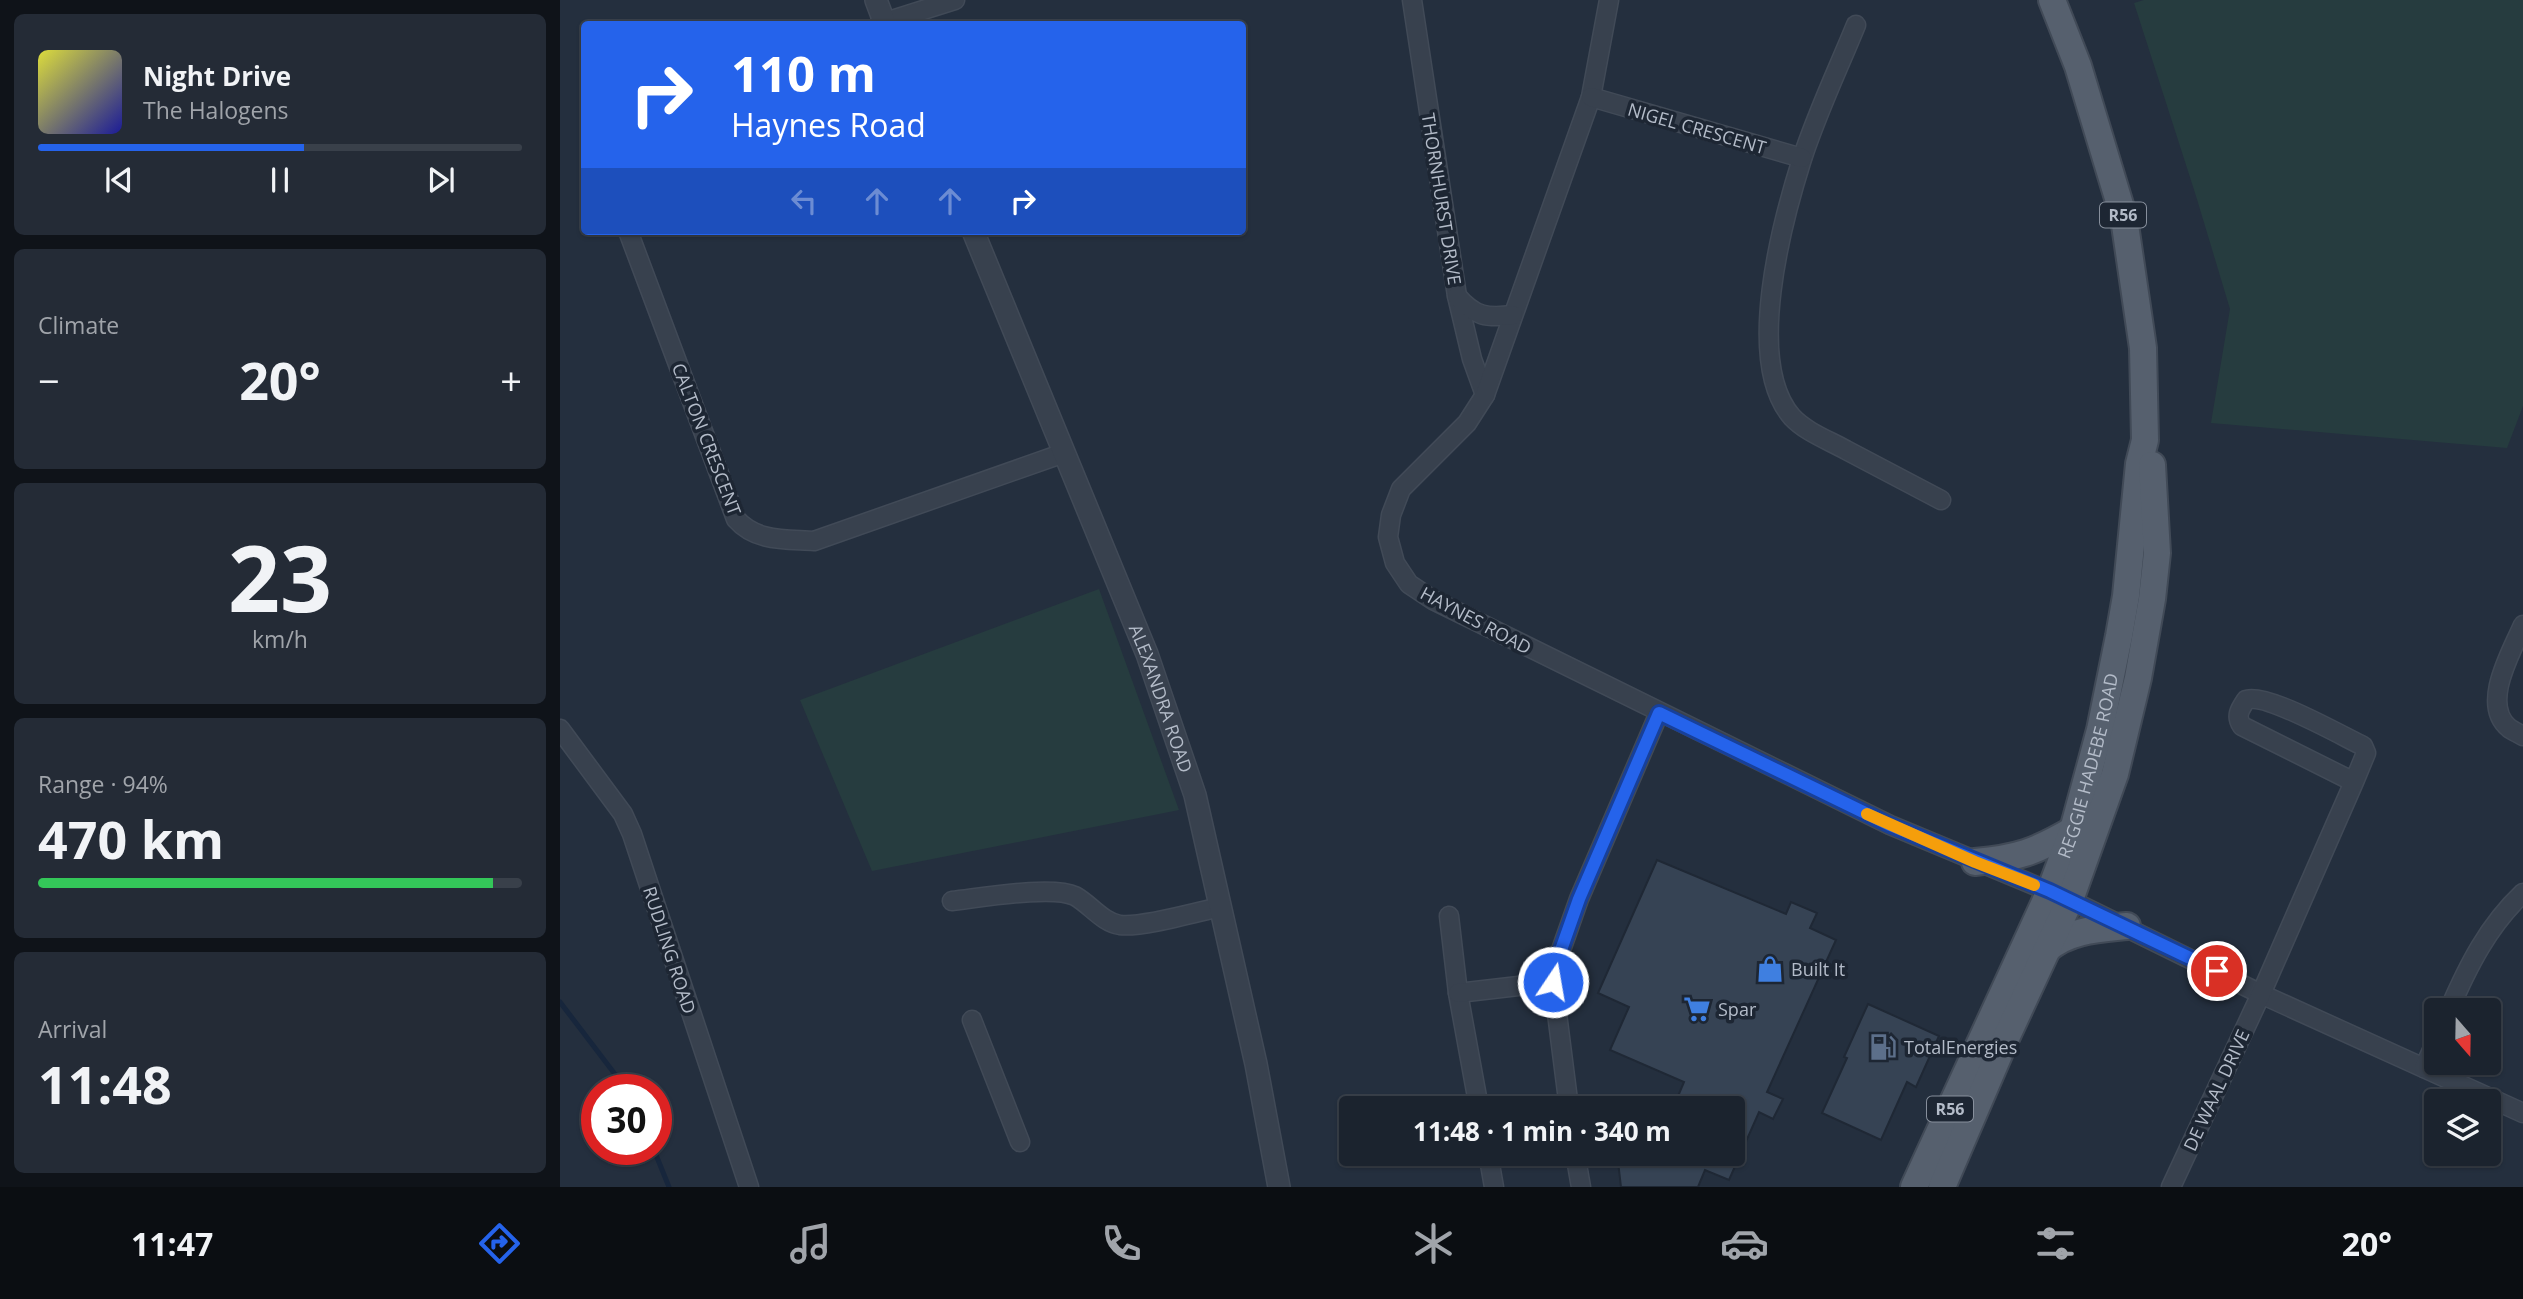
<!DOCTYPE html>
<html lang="en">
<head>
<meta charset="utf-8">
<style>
	body { margin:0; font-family:"Open Sans",sans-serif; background:#242b36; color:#f1f3f6; height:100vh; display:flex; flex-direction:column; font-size:26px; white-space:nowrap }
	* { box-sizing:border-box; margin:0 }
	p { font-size:23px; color:#a0a4aa }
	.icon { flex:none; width:38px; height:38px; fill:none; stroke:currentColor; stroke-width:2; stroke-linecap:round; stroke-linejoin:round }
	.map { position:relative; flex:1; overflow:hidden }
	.sheet { display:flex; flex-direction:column; gap:14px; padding:14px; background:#0f1319; width:560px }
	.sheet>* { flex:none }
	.guide { position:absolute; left:21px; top:21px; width:665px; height:214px; border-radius:7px; box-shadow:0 2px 5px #0004,0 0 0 2px #39404a; background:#2563eb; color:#fff; overflow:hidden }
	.needle { width:46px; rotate:160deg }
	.fabs { position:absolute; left:1864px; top:998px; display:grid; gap:14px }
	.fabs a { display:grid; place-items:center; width:77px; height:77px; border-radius:7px; background:#1b232e; box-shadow:0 2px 5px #0004,0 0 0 2px #39404a; font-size:35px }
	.speed { position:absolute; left:21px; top:1074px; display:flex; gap:14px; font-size:35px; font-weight:700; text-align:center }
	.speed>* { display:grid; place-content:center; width:91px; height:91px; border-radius:50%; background:#1b232e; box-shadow:0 2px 5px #0004,0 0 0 2px #39404a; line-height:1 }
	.speed .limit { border:10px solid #d22; background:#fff; color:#111 }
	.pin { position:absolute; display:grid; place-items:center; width:60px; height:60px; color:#fff; margin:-30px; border:4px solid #fff; border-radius:50%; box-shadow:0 2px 7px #0007 }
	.me { position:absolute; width:77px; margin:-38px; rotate:12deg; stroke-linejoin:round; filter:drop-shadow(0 0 5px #0008) }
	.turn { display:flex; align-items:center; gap:24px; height:147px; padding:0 35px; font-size:32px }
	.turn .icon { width:91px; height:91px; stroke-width:2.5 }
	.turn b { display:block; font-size:49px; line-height:60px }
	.lanes { display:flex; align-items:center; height:66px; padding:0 35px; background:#0003; justify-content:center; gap:35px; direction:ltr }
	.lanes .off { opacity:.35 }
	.big { font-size:52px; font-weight:700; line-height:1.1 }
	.sheet .widget { flex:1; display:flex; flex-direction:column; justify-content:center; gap:10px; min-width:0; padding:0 24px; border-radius:10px; background:#242b36 }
	.sheet .dial { align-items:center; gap:0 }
	.dial b { font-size:91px; line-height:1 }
	.song { display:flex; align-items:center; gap:21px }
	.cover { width:84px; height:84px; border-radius:10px; background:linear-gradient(135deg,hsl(60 70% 55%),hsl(240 70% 35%)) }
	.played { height:7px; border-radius:4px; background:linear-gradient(90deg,#2563eb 55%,#39404a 55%) }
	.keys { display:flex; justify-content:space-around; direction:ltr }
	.heat { display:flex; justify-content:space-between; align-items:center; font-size:38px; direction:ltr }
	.charge { height:10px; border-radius:5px; background:linear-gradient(90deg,#34c759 94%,#39404a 0) }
	.trip { position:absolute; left:779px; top:1096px; width:406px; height:70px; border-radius:7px; background:#1b232e; box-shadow:0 2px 5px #0004,0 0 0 2px #39404a; font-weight:700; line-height:70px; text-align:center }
	.tabs { display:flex; height:112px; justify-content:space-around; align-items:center; background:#0b0e12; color:#a0a4aa }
	.tabs .icon { width:49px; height:49px }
	.tabs .on { color:#2563eb }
	.tabs b { font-size:32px; color:#f1f3f6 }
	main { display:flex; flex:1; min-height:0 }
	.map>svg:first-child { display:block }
	.green { fill:#263c3f }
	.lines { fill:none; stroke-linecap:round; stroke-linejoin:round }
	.stream { stroke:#17263c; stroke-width:5 }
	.building { fill:#364354; stroke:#1f2835; stroke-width:2 }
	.minor-casing { stroke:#414a57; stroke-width:21 }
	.tertiary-casing { stroke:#414a57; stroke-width:24 }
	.primary-casing { stroke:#414a57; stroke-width:30 }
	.minor { stroke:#38414e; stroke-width:18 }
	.tertiary { stroke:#38414e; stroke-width:21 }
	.primary { stroke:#56606e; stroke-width:26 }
	.route-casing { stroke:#184099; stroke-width:18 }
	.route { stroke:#2563eb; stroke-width:12 }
	.slow { stroke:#f59e0b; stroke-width:12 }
	.labels { text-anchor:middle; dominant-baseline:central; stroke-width:7; stroke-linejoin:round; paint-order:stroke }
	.shield { fill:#1d2633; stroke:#878f9c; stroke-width:2 }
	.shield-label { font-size:16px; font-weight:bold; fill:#b4bcc9 }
	.street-label { font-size:18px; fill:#b4bcc9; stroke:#1d2633 }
	.poi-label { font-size:18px; fill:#b4bcc9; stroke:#1d2633; text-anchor:start }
</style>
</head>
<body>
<main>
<section class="sheet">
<div class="widget">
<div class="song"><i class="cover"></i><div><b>Night Drive</b><p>The Halogens</p></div></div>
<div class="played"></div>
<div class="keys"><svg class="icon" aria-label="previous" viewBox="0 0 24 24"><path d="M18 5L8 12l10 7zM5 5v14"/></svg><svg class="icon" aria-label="pause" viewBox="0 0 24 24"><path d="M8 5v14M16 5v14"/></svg><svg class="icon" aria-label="next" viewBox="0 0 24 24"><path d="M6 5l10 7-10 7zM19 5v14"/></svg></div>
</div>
<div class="widget"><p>Climate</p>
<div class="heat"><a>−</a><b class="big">20°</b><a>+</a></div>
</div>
<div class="widget dial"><b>23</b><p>km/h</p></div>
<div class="widget"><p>Range · 94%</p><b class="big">470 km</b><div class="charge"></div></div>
<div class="widget"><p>Arrival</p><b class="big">11:48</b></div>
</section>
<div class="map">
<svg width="1963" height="1187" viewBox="0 0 1963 1187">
	<rect width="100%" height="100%" fill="#242f3e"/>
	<g class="green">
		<path d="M1584,0H1963V406L1947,448L1651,423L1670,309L1636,196L1574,3Z"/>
		<path d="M539,589L619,810L312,871L240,700Z"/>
	</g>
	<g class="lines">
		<g class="stream">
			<path d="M0,1002L67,1090"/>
			<path d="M94,1150L109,1187"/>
		</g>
	</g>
	<g class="building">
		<path d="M1097,860L1226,914L1231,902L1257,913L1250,928L1276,940L1207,1092L1223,1099L1213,1119L1199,1112L1169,1180L1145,1170L1138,1187H1061L1057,1153H1172V1108H1113L1124,1082L1050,1050L1069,1007L1038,993Z"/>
		<path d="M1308,1004L1379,1036L1356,1087L1347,1082L1321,1140L1262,1113L1287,1058L1284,1057Z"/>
	</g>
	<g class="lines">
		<defs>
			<g id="minor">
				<path d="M852,0L897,296L912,359L925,395"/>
				<path d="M1049,0L1031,97L925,395L907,423L841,489L831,515L828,537L835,563L849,584L873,600L1330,825L1510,900L1701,994L1963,1113"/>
				<path d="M319,24L395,0"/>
				<path d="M1296,25C1278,69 1257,113 1242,159C1222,222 1184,362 1232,417C1246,432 1268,440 1286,450C1318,467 1349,483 1381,500"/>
				<path d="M1031,97L1242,158"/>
				<path d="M68,231L176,519C196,542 226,539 254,541L504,453"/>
				<path d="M897,296C915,317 927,318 953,315"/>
				<path d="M1963,625C1952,651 1920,704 1949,728C1953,731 1958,733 1963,736"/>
				<path d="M0,729L63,814L72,834L189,1187"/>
				<path d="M392,901C420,898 492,885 515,896C531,905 542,922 560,925C581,928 637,912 660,907"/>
				<path d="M889,916L898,993L919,1108"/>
				<path d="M898,993L993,982"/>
				<path d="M1889,1010C1908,966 1928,926 1963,893"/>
				<path d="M412,1020L460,1142"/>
				<path d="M1864,1068L1876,1041"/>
				<path d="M1009,1108L993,982L995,967L1019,899L1099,713"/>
				<path d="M928,1153L934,1187"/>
				<path d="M1015,1153L1021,1187"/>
				<path d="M1611,1187L1701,994L1794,782L1806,753L1803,746C1782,736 1705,692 1686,700C1680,709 1675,716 1682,726L1794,782"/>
			</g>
			<g id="tertiary">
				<path d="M316,0L325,24"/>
				<path id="s1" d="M413,231L587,654L635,795L696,1064L719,1187"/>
			</g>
			<g id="primary">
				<path d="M1415,862C1458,858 1475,852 1513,830"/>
				<path d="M1487,949C1510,930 1538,929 1567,926"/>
				<path id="s2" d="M1354,1187L1490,891L1513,830L1540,730L1559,636L1566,596L1579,464L1585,440L1583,348L1564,218L1518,66L1492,0"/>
				<path d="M1382,1187L1446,1038L1510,900L1555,774L1578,678L1592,599L1597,553L1592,465"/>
			</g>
		</defs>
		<use href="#minor" class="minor-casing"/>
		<use href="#tertiary" class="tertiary-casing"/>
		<use href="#primary" class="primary-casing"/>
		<use href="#minor" class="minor"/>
		<use href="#tertiary" class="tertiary"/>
		<use href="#primary" class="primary"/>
	</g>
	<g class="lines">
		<defs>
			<path id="route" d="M993,982L995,967L1019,899L1099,713L1330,825L1490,891L1657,971"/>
		</defs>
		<use href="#route" class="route-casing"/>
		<use href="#route" class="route"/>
		<path class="slow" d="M1307,814L1415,862L1474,885"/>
	</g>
	<defs>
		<symbol id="shop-bare" viewBox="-9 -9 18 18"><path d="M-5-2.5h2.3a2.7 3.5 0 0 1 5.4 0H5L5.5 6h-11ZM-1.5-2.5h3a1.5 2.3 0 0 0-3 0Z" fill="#3f7fe0" stroke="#1d2633" stroke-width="2.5" paint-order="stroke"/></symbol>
		<symbol id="supermarket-bare" viewBox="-9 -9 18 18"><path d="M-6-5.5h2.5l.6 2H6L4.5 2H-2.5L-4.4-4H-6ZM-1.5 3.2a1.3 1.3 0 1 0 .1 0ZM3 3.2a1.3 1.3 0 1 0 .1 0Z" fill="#3f7fe0" stroke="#1d2633" stroke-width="2.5" paint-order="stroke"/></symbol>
		<symbol id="fuel-bare" viewBox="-9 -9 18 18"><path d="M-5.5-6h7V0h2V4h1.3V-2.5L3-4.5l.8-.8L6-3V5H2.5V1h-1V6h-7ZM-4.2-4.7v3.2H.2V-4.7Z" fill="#5c6f8a" stroke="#1d2633" stroke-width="2.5" paint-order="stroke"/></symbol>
	</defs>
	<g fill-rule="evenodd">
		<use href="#shop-bare" x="1191" y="950" width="38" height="38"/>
		<use href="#supermarket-bare" x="1118" y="990" width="38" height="38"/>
		<use href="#fuel-bare" x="1304" y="1028" width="38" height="38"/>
	</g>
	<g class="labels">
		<g class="shield">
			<rect x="1540" y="202.5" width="46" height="25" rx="5"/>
			<rect x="1367" y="1096.5" width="46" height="25" rx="5"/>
		</g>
		<g class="shield-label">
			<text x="1563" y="215">R56</text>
			<text x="1390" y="1109">R56</text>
		</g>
		<g class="street-label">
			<text transform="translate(1137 128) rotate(16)">NIGEL CRESCENT</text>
			<text transform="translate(882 199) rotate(81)">THORNHURST DRIVE</text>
			<text transform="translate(147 439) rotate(69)">CALTON CRESCENT</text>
			<text transform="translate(916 620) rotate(28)">HAYNES ROAD</text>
			<text stroke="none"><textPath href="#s1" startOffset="504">ALEXANDRA ROAD</textPath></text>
			<text stroke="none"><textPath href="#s2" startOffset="457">REGGIE HADEBE ROAD</textPath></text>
			<text transform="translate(110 950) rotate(72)">RUDLING ROAD</text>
			<text transform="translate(1656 1090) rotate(-65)">DE WAAL DRIVE</text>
		</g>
		<g class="poi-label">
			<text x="1231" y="969">Built It</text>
			<text x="1158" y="1009">Spar</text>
			<text x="1344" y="1047">TotalEnergies</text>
		</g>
	</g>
</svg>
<div class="fabs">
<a><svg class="needle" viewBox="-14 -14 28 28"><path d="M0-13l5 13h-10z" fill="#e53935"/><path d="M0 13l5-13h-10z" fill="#a0a4aa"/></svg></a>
<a><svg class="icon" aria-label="layers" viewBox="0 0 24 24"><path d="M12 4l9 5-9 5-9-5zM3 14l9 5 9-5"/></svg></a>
</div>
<div class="speed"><div class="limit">30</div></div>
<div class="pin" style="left:1657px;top:971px;background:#d93025"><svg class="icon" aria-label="arrive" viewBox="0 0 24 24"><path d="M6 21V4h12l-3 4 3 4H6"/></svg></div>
<svg class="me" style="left:993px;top:982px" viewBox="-20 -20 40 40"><circle r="17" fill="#2563eb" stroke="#fff" stroke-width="3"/><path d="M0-11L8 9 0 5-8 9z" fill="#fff"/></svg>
<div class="trip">11:48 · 1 min · 340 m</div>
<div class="guide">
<div class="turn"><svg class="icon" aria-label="right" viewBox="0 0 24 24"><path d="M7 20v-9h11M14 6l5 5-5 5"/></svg><div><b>110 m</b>Haynes Road</div></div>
<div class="lanes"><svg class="icon off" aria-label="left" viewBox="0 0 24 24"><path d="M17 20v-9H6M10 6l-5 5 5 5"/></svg><svg class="icon off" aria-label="ahead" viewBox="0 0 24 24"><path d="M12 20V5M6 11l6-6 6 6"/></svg><svg class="icon off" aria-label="ahead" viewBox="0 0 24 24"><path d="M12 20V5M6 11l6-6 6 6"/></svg><svg class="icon" aria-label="right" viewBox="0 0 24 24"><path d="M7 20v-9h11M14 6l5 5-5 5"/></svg></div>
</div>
</div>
</main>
<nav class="tabs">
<b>11:47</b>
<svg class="icon on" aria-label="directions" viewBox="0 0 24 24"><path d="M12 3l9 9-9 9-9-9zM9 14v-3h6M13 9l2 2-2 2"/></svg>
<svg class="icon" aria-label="music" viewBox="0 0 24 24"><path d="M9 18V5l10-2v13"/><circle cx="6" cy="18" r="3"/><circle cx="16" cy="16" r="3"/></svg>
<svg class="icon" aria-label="phone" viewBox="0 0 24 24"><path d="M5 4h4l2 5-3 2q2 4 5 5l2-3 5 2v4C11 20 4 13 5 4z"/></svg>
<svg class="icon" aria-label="climate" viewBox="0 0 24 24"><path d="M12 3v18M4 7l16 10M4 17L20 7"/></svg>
<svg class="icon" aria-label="car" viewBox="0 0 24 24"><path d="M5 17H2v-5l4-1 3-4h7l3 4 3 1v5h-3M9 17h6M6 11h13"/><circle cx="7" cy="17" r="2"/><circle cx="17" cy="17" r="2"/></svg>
<svg class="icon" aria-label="filters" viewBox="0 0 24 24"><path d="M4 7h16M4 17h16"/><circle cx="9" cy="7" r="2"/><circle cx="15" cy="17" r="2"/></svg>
<b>20°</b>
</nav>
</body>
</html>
